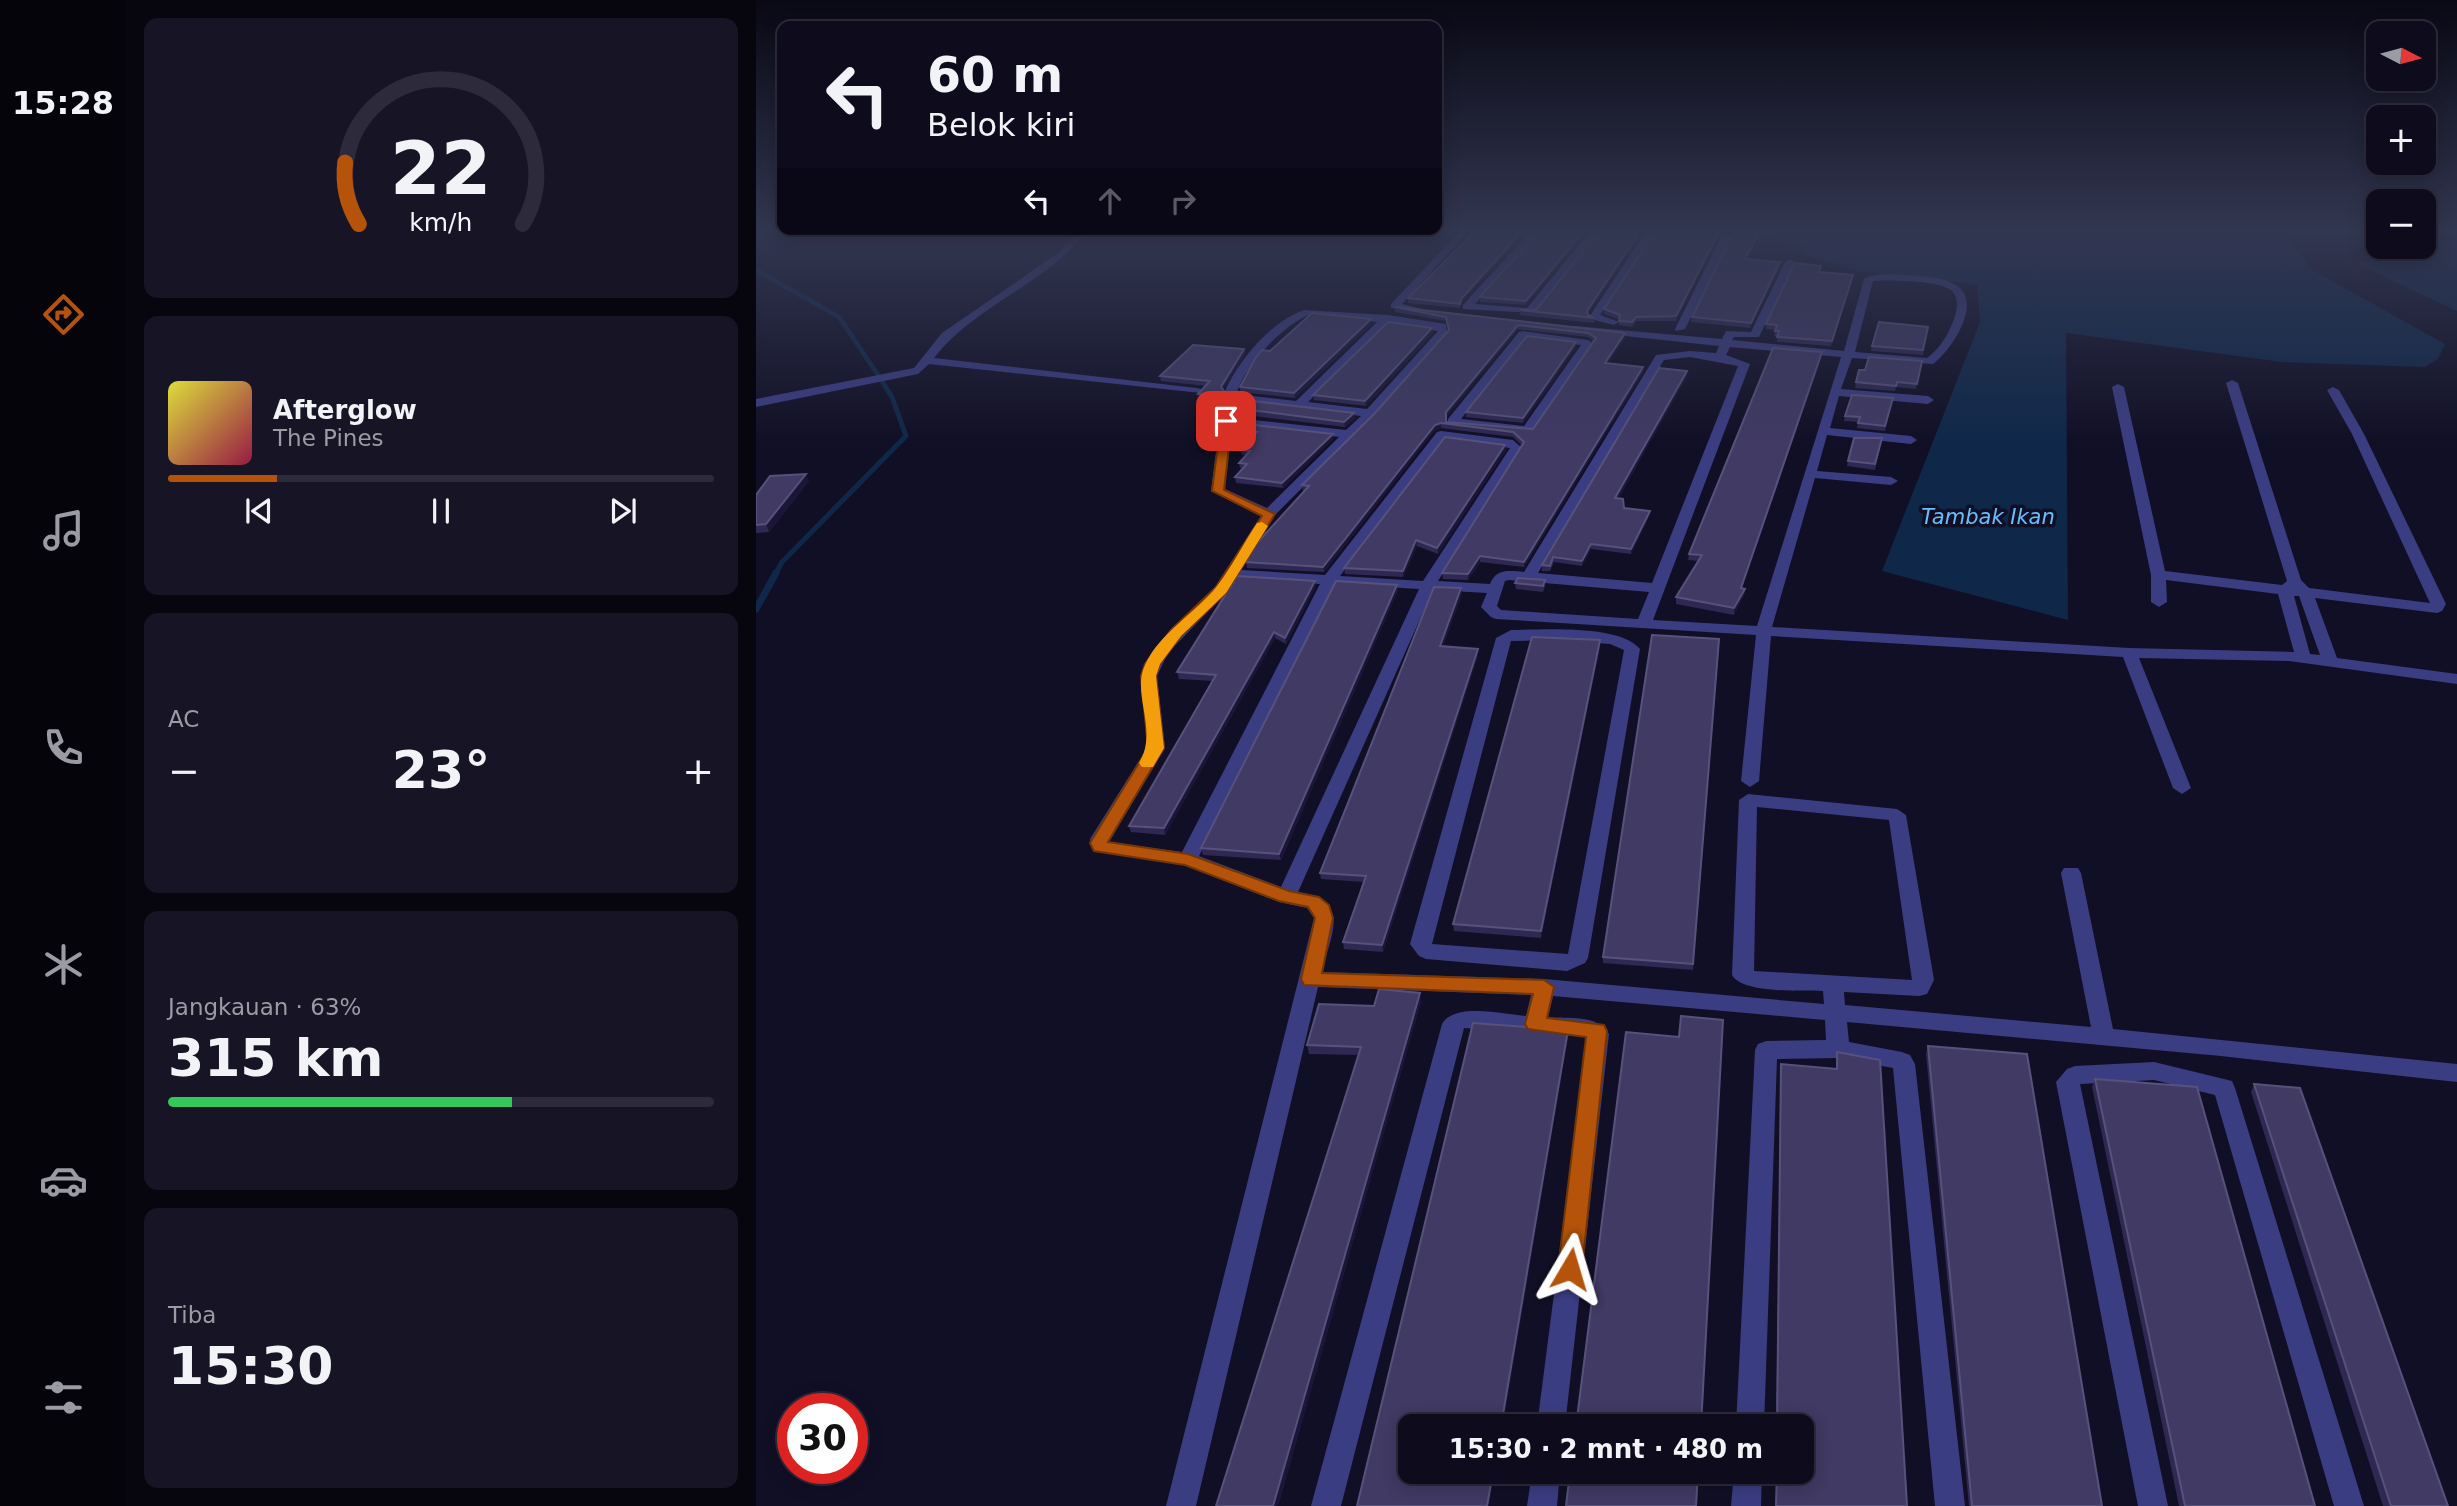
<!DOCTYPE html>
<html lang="id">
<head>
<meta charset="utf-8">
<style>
	body { margin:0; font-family:"DejaVu Sans",sans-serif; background:#161425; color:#f1f3f6; height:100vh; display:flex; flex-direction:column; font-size:26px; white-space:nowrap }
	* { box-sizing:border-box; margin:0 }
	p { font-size:23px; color:#9a9ba3 }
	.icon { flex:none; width:38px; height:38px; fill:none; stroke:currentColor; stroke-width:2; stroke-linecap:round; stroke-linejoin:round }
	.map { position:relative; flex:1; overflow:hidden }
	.details { display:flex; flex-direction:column; gap:18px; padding:18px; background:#07060f; width:630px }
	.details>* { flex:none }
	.hud { position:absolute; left:21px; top:21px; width:665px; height:214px; border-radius:14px; box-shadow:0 4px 18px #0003,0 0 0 2px #2d2b3b; background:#0d0b1c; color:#f1f3f6; overflow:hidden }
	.needle { width:46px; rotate:96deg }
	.fabs { position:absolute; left:1610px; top:21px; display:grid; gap:14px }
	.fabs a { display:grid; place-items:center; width:70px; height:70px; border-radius:14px; background:#0d0b1c; box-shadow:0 4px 18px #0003,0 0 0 2px #2d2b3b; font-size:35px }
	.speed { position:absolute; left:21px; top:1393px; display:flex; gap:14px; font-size:35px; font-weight:700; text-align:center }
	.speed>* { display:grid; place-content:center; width:91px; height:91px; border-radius:50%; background:#0d0b1c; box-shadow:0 4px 18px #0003,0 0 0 2px #2d2b3b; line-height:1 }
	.speed .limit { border:10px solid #d22; background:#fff; color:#111 }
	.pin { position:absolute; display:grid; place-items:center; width:60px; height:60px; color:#fff; margin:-30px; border-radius:14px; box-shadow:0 4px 10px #0006 }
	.me { position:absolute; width:77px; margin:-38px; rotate:7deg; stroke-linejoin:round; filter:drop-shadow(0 0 5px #0008) }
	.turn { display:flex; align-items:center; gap:24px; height:147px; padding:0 35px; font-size:32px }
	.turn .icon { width:91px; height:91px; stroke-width:2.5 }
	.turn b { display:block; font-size:49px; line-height:60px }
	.lanes { display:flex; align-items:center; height:66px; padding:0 35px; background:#0003; justify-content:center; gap:35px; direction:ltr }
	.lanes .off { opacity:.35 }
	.big { font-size:52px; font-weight:700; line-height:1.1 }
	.details .card { flex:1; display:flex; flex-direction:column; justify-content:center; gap:10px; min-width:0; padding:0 24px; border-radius:14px; background:#161425 }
	.details .dial { align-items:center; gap:0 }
	.dial svg { height:182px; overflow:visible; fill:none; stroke:#2d2b3b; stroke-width:7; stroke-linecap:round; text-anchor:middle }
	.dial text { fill:#f1f3f6; stroke:none }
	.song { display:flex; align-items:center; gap:21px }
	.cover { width:84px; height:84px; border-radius:10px; background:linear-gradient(135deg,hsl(60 70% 55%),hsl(340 70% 35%)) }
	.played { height:7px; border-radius:4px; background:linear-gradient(90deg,#b45309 20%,#2d2b3b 20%) }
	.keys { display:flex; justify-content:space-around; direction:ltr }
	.heat { display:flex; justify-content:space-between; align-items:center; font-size:38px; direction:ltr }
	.charge { height:10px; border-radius:5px; background:linear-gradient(90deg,#34c759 63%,#2d2b3b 0) }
	.trip { position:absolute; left:642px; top:1414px; width:416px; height:70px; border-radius:14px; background:#0d0b1c; box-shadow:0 4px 18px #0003,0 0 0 2px #2d2b3b; font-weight:700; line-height:70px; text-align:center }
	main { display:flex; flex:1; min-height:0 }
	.tabs { display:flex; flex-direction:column; width:126px; justify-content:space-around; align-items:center; background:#05040b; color:#9a9ba3 }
	.tabs .icon { width:49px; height:49px }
	.tabs .active { color:#b45309 }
	.tabs b { font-size:32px; color:#f1f3f6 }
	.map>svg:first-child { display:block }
	.water { fill:#0f2849 }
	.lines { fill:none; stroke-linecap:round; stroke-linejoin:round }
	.stream-far2 { stroke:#0f2849; stroke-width:4.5 }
	.stream-far1 { stroke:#0f2849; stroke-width:5 }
	.stream { stroke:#0f2849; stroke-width:7 }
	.minor { fill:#3b3d83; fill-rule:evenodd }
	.wall { fill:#2e2852; fill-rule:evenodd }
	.shaded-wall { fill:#1b1638 }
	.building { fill:#403a64; stroke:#57527c; stroke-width:2; fill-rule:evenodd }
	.route { fill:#b45309; stroke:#753606; stroke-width:2 }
	.slow { fill:#f59e0b }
	.labels { text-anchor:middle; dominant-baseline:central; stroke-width:7; stroke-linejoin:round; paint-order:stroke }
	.far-water-label { font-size:21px; font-style:italic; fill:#63c0fd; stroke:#110f25 }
</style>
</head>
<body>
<main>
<nav class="tabs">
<b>15:28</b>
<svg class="icon active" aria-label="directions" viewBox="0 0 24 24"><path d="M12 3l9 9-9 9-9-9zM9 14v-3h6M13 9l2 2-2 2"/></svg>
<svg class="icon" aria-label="music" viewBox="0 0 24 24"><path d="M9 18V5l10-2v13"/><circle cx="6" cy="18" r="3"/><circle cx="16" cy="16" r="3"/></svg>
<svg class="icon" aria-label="phone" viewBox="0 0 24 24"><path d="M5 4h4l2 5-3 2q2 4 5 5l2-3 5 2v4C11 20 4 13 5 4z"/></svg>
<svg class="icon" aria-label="climate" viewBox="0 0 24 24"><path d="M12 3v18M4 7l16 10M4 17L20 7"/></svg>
<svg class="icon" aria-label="car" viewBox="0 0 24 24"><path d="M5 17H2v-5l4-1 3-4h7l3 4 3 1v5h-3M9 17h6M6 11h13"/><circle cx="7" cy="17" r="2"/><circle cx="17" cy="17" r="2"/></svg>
<svg class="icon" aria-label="filters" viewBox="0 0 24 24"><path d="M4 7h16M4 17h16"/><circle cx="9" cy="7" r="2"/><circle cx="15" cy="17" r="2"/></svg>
</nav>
<section class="details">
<div class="card dial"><svg viewBox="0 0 100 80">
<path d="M14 69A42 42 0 1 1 86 69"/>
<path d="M14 69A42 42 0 0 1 8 42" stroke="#b45309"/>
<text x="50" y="56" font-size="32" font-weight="700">22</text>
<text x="50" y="72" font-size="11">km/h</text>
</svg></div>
<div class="card">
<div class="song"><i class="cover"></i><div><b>Afterglow</b><p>The Pines</p></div></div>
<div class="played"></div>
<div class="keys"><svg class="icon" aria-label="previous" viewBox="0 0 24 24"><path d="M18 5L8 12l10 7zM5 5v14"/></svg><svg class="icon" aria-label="pause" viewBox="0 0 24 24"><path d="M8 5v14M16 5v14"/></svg><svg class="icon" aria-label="next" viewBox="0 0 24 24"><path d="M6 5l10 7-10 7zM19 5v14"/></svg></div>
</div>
<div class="card"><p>AC</p>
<div class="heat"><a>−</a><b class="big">23°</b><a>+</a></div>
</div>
<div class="card"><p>Jangkauan · 63%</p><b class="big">315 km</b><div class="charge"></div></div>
<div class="card"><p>Tiba</p><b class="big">15:30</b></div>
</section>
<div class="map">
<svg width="1701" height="1506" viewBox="0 0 1701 1506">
	<rect width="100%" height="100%" fill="#110f25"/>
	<g class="water">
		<path d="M1024,233H1493L1534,241L1556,270L1689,344L1682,359L1669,367L1526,362L1310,333L1312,620L1126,571L1224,322L1221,284L1101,271L1047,254V246L1024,239Z"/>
		<path d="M1701,240V311L1601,264L1652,247H1668V242Z"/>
	</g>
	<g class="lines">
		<path class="stream-far2" d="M0,270L83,317L128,384"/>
		<path class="stream-far1" d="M19,575L26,562L150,436L136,397L127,383"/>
		<path class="stream" d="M0,609L20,573"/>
		<g class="minor">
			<path d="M321,233H330C288,285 218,306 178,358L441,388L445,389V393L173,364L162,374L0,407V399L158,368L186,333L305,251Z"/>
			<path d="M702,233H711L646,304L666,309V313L635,308V304Z"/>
			<path d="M773,233H782L719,304L771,308L833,233H842L778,313L707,309V305Z"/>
			<path d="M889,233H898L844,315L863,322L858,325L834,319L833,317Z"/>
			<path d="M958,233L975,236L929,329L920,331L919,329L965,237Z"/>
			<path d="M1034,259L1039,262L1003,337H978L976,340L1088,351L1108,279C1118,273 1134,274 1146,275C1162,276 1186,276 1200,285C1228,302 1195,351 1177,364L1096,358L1085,389L1172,396L1178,400L1172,404L1083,396L1074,428L1155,436L1161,440L1155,444L1071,435L1061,471L1135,477L1142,481L1135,485L1059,478L1016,627L1373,648L1538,652L1522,594L1410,580L1411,602L1403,607L1395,602V575L1356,387L1362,384L1368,387L1409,571L1526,585L1531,581L1470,383L1476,380L1482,383L1545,580L1553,588L1674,603L1596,434L1571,390L1577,387L1583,390L1608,434L1690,604L1686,611L1681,613L1559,598L1581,658L1701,674V684L1533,661L1383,658L1435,788L1426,794L1417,788L1367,657L1015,636L1003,781L994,787L985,781L1000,635L740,619L735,617L725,607L731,593L677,590L542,892C596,902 575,932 566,972L788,979L1068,1004L1067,991C1046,990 987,994 976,975L983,800L992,794L1141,809L1150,815L1178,980L1171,994L1163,996L1088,992L1089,1005L1335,1027L1305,873L1308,868H1322L1325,873L1357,1029L1701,1064V1082L1465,1056L1091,1022L1093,1042L1146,1052L1154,1055L1159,1064L1209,1506H1179L1137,1068L1082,1058L1021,1059L1008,1426H980L999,1050L1002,1044L1010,1041L1070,1040L1069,1020L797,996L792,1017C811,1019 842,1014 853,1034L809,1426H781L831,1037L708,1028L585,1506H555L686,1024C698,1002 748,1014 770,1016L775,995L562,987L440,1506H410L558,918L551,908L523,902L429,865L337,851L334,839L391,748L385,676L397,651L459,587L505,516L455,491L464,421L470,417L590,430L605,416L477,401L468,393C482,361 514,322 548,310L632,315L690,324L691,333L618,416L518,516L485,570L569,575L681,432L685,431L757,440L766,448L682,581L734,584C740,568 754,571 768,572L900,355L934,351L960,353L963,346L822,331L818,330V326L966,339L970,331L995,332L1029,262ZM1117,281C1133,280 1187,280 1197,292C1204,301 1200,315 1196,324C1191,337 1182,350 1171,358L1099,352ZM553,315L621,322L540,401L481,394C485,369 528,324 553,315ZM632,324L682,331L611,409L552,402ZM974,347L1085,357L1001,626L897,620L994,364L970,355ZM934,357L982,366L896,583L782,573L908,360ZM476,425L583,437L511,508L469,489ZM688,439L754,448L667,581L584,576ZM479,579L564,584L426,852L353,842L409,748L401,676L412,653L470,593ZM753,580L893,592L882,619L745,610L741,606L749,581ZM579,584L663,589L525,887L443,856ZM1538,596H1543L1564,655L1554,654ZM1001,807L1133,820L1156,980L998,971Z"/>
			<path d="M767,331L832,340L837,343L775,433L692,425V419L763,332ZM770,338L825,345L768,426L705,419Z"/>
			<path d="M755,630C786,630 863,624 884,649L832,958L829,963L811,971L670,959L663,956L654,944L740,638ZM800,640L854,644L868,650L812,954L676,944L755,641Z"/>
			<path d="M1398,1062L1468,1079L1476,1081L1479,1088L1608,1506H1578L1459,1095L1398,1080L1324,1084L1412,1506H1382L1300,1082L1311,1069L1319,1066Z"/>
			<path d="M776,1472H804L801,1506H771Z"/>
			<path d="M978,1472H1006L1005,1506H975Z"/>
		</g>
	</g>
	<g class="wall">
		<path d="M717,233H769L705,303L704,308L652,303V298Z"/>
		<path d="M781,233H829L770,305L724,302V297Z"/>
		<path d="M886,233L831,315L838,318V323L764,315V310H780Z"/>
		<path d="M975,233H1005L991,259L1024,267L994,328L935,322L936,317L976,235Z"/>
		<path d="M962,234V238L920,321H880L876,327L863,325V319L848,314V309Z"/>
		<path d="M1065,270L1064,273L1096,280L1075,346L1021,342L1022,336H1018L1019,330L1010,329V324Z"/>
		<path d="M639,307L869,333V338L852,363L887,372L768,567L724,562L712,580L687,579L686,573L766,446L757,437L685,428L679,430L568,572L491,568L490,562L549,491H547L546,485L619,413L692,331L690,321L639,312ZM762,329L832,337L837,341L777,429L690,422V417Z"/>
		<path d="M615,324L539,398L484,392V387L514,351Z"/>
		<path d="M1172,327L1167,355L1115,351L1116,346Z"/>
		<path d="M676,328L677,333L610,406L558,400L557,395Z"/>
		<path d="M820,342V347L767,423L710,417V412Z"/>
		<path d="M488,349L489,354L467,390L472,396L473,401L443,399L442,394L450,386L405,381L404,376Z"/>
		<path d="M1065,358L986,588L989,589L988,595L978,615L920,604V597L943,561L932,560L933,554Z"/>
		<path d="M1166,361L1160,389L1140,387L1139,391L1099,388L1100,382L1109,370Z"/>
		<path d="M931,376L862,499L868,508L894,511L893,516L875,554L835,549L826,566L798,562L794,571H786V565Z"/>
		<path d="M1137,398L1129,431L1101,428L1102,422L1088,421L1089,416Z"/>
		<path d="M479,408L598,413L599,418L589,427L480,414Z"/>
		<path d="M492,431L577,439L527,488L480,483L479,477L487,468H484L483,463L490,455H486L485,450L497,437H493Z"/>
		<path d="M1126,438L1119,470L1091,466L1092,461Z"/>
		<path d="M749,445L750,450L682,554L661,546L647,577L589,574L588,568Z"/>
		<path d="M53,481L13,532L0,533V495Z"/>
		<path d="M789,580V586L787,592L760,589L759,583Z"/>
		<path d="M641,585L642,590L525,860L447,855L445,848Z"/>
		<path d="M560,586L530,644L519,638L409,835L375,832L373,826L457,681L423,679L421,672Z"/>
		<path d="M706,594L687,646L722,655L627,952L588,949L587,942L608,882L565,879L564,873Z"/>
		<path d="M963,639L937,970L847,963V957Z"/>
		<path d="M844,646L785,938L698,931L697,924Z"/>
		<path d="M665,1001L522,1506L603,1055L553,1054L551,1045L618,1006Z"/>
		<path d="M1172,1046L1346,1506H1213L1170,1054Z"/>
		<path d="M1081,1052L1151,1506H1019L1020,1472H1046V1426H1020L1025,1064L1080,1069Z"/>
		<path d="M1339,1079L1559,1506H1423L1336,1087Z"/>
		<path d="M1498,1084L1692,1506H1627L1495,1092Z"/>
	</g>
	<g class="shaded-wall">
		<path d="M765,233H769L705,303L704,308L705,299Z"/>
		<path d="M826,233H829L770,305V301Z"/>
		<path d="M883,233H886L831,316V311Z"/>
		<path d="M1003,233H1005L989,264V259Z"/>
		<path d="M962,234V238L920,321V316Z"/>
		<path d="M1024,262V267L994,328L995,323Z"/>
		<path d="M1097,275L1096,280L1075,346L1076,341Z"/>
		<path d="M615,319V324L539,398L538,393Z"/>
		<path d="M762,325V329L690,417V427V412Z"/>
		<path d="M676,328L677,333L610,406L609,401Z"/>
		<path d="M869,333V338L849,368V363Z"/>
		<path d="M820,342V347L767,423V418Z"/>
		<path d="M488,349L489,354L466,392L465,387Z"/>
		<path d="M1066,352L1065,358L984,594L985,588Z"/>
		<path d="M887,367V372L768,567V562Z"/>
		<path d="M931,371V376L859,504V498Z"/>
		<path d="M598,413L599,418L589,427L588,422Z"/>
		<path d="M685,423V428L679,430L568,572L567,567L679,425Z"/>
		<path d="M577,434V439L527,488L526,483Z"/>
		<path d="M749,445L750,450L682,554L681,548Z"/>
		<path d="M50,474L53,481L13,532L10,524Z"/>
		<path d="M894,511L893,516L875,554V549Z"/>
		<path d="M660,540L661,546L647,577V571Z"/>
		<path d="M835,544V549L826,566V561Z"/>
		<path d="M724,556V562L712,580V574Z"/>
		<path d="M559,581L560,586L530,644L529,638Z"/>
		<path d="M641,585L642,590L525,860L523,854Z"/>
		<path d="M705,588L706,594L685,652L684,646Z"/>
		<path d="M989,589L988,595L978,615V608Z"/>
		<path d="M518,632L519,638L409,835L408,828Z"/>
		<path d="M844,640V646L785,938V931Z"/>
		<path d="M722,649V655L627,952L626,945Z"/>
		<path d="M664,993L665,1001L522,1506H517Z"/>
		<path d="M812,1030V1038L747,1426H745Z"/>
		<path d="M737,1472H739L733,1506H731Z"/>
	</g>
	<g class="building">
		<path d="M717,233H765L705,299L704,304L652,298Z"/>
		<path d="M781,233H826L770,301L724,297Z"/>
		<path d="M842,233H883L831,311L832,315L838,318L764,310H780Z"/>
		<path d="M898,233L962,234L920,316L880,317L876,322L863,321L864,315L848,309Z"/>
		<path d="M977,233H1003L989,259L1024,262L995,323L936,317Z"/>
		<path d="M1039,263L1065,266L1063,272L1097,275L1076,341L1021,337L1023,331H1019L1021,325L1010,324Z"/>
		<path d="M639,307L869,333L849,363L887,367L768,562L724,556L712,574L686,573L768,442L757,432L685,423L679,425L567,567L490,562L499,545L553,486L546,485L619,413L693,330L690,317ZM762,325L832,333L840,338L777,429L690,422V412Z"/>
		<path d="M556,313L615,319L538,393L484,387L500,357L506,350L514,351Z"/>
		<path d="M632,322L676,328L609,401L557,395Z"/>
		<path d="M1123,322L1172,327L1167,350L1116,346Z"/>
		<path d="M771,336L820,342L767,418L710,412Z"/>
		<path d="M437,345L488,349L465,387L472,396L442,394L454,381L404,376Z"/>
		<path d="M1017,348L1066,352L985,588L989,589L978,608L920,597L946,555L933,554Z"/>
		<path d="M1113,357L1166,361L1161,384L1141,382L1140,386L1100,382L1103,370H1109Z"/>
		<path d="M903,368L931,371L859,498L867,499L868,508L894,511L875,549L835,544L826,561L797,557L794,566L786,565Z"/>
		<path d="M1096,395L1137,398L1129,426L1102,423L1104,417L1089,416Z"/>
		<path d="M488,400L598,413L588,422L479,408Z"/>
		<path d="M498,425L577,434L526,483L479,477L491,464L483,463L494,451L485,450L501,432L492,431Z"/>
		<path d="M689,437L749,445L681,548L660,540L647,571L588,568Z"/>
		<path d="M1098,438H1126L1119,464L1092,461Z"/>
		<path d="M50,474L10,524L0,525V495L14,476Z"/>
		<path d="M481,576L559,581L529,638L518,632L408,828L373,826L460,675L421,672Z"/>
		<path d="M762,578L789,580L787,586L759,583Z"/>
		<path d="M580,581L641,585L523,854L445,848Z"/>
		<path d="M678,587L705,588L684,646L722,649L626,945L587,942L610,876L564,873Z"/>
		<path d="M896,635L963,639L937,964L847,957Z"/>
		<path d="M776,637L844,640L785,931L697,924Z"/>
		<path d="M623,989L664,993L517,1506H460L605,1047L551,1045L563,1004L618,1006Z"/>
		<path d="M925,1016L967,1020L945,1426H820L870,1032L923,1037Z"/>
		<path d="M717,1023L812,1030L745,1426H654V1472H737L731,1506H601Z"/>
		<path d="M1172,1046L1271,1054L1346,1506H1216Z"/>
		<path d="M1081,1052L1124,1060L1151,1506H1020L1021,1472H1046V1426H1021L1025,1064L1081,1069Z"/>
		<path d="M1339,1079L1441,1087L1559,1506H1429Z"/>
		<path d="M1498,1084L1544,1088L1692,1506H1635Z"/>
		<path d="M814,1472H942L940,1506H810Z"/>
	</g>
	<linearGradient id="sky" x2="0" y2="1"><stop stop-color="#090814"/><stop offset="0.52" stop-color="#323751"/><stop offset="1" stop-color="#323751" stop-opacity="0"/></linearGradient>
	<rect width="1701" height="444" fill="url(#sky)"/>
	<path class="route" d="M470,418L476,421L468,490L519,514L470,593L425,636L404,664L400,676L408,748L352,842L432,854L533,891L563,897L573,905L577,918L566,973L788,980L798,987L791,1018L848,1025L851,1031L826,1269L822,1277L814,1280L806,1277L802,1269L830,1037L772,1029L769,1024L777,994L548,985L545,979L559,918L552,907L523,901L429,865L338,851L334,843L392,748L385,676L389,664L415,630L460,587L506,516L456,491L465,421Z"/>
	<path class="slow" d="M506,522L512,526L470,593L425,636L404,664L400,676L408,748L397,767H386L383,763C403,730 375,694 389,665C404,632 439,614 461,586C476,567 487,544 501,523Z"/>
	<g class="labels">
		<g class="far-water-label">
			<text x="1232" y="517">Tambak Ikan</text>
		</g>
	</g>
</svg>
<div class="fabs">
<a><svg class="needle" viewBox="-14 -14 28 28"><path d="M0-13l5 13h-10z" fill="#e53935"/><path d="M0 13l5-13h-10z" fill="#9a9ba3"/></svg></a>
<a>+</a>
<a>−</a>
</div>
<div class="speed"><div class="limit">30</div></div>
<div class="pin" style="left:470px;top:421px;background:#d93025"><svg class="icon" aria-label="arrive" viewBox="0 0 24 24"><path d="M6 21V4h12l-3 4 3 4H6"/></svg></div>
<svg class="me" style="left:814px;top:1269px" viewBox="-20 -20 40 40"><path d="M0-17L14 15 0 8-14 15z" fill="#b45309" stroke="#fff" stroke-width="4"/></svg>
<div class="trip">15:30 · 2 mnt · 480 m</div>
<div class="hud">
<div class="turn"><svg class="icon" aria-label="left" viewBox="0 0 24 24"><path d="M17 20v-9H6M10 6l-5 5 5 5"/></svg><div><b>60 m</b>Belok kiri</div></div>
<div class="lanes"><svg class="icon" aria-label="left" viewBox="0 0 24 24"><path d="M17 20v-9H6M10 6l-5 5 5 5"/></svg><svg class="icon off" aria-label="ahead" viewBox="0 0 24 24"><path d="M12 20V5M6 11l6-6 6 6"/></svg><svg class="icon off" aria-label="right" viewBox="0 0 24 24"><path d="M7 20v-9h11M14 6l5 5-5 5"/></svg></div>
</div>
</div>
</main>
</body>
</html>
